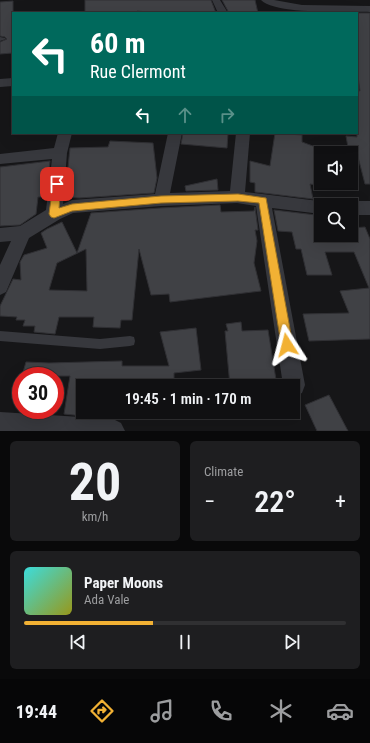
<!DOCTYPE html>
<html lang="en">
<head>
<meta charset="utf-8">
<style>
	body { margin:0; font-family:"Roboto Condensed",sans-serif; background:#1e1e20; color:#f1f3f6; height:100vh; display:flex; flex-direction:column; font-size:15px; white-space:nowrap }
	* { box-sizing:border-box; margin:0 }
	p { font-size:13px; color:#9c9d9f }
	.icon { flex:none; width:22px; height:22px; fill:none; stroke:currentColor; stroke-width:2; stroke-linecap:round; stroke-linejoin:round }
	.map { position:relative; height:431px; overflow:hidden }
	.details { display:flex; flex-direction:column; gap:10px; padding:10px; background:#09090a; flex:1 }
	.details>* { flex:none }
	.hud { position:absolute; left:12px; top:12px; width:346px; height:122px; border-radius:0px; box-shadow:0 4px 16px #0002,0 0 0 1px #303032; background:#00695c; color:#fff; overflow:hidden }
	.tools { position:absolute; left:314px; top:146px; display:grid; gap:8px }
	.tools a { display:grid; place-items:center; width:44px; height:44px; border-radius:0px; background:#101012; box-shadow:0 4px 16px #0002,0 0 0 1px #303032; font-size:20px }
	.speed { position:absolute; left:12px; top:367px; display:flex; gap:8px; font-size:20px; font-weight:700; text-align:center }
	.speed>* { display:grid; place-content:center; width:52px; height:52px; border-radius:50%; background:#101012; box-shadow:0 4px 16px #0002,0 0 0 1px #303032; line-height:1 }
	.speed .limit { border:6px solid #d22; background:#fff; color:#111 }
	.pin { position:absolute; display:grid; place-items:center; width:34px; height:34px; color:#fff; margin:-17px; border-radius:8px; box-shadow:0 2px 6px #0006 }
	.me { position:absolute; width:44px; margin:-22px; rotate:351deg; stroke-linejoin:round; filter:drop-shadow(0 0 3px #0008) }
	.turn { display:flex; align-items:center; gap:14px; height:84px; padding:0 12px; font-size:18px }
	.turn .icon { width:52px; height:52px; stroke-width:2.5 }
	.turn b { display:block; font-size:28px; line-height:34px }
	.lanes { display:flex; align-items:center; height:38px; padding:0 12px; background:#0003; justify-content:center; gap:20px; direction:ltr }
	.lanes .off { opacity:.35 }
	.big { font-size:30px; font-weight:600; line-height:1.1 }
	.details .widget { flex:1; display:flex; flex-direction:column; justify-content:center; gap:6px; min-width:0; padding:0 14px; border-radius:6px; background:#1e1e20 }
	.details .dial { align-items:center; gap:0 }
	.dial b { font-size:52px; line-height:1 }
	.song { display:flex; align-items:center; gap:12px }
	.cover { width:48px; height:48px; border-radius:6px; background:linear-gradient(135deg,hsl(180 70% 55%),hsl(60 70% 35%)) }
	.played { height:4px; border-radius:2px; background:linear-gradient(90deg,#f2b134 40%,#303032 40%) }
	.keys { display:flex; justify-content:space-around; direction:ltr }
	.heat { display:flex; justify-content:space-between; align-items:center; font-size:22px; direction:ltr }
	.details .tiles { flex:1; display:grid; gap:10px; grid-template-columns:1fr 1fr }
	.widget:last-child { grid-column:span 2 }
	.trip { position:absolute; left:76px; top:379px; width:224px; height:40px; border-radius:0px; background:#101012; box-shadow:0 4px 16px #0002,0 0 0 1px #303032; font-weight:600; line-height:40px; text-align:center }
	.tabs { display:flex; height:64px; justify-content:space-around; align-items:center; background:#060607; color:#9c9d9f }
	.tabs .icon { width:28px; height:28px }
	.tabs .on { color:#f2b134 }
	.tabs b { font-size:18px; color:#f1f3f6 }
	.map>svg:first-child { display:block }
	.building { fill:#404145; stroke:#303034; fill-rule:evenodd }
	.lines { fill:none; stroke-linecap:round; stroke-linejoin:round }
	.lane { fill:#37383d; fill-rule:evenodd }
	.street { fill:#37383d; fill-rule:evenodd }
	.route { fill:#f2b134; stroke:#9d7322 }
</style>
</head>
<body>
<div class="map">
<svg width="370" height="431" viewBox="0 0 370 431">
	<rect width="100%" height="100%" fill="#161618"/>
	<g class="building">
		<path d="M85,0H211L216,13H158L137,11V13L85,12Z"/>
		<path d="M222,0H255L258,13H229Z"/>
		<path d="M13,1V53L0,54V42L7,39L5,37L0,36V2Z"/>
		<path d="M357,13H370V184H365L357,153H349L346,136L357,137V90L360,91L357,69Z"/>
		<path d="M183,133H228L227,148L181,144Z"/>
		<path d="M275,133L302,135V142L321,149V182L318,181L317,185L310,184L313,199L255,192V183L250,182V161L270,166Z"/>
		<path d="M110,141L153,143L157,178L154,193L79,198L65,197L70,148L108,147Z"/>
		<path d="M50,161L46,197H38L36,214L20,225L0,226V167Z"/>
		<path d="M217,179L218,190L186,191L185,186Z"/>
		<path d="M220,205L221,212L254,211L255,207L258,230H255L257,241L254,263L261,291L170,302L169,294L151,295L139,249L132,320H121L120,328L93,327L94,317H59L55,334L34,332L35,326H23L25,320H16L17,317L0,316V306L13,279L21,280L20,262L24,255L47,248L41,233L47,229L62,222L77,253L91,213L160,208ZM86,249L87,291L49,290L57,263Z"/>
		<path d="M274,210L316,215V218L321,219V235H351V228L365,227L370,239V339L309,341L303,314L349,313L340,291L369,288L354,252H325L332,275H307L301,249H296L292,232L278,231Z"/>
		<path d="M241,322L242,331L268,330L277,386H230L225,331H228L226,324Z"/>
		<path d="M196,328L201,370L174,373V386H83V416L64,414L70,376H22L26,362L49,363L122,361V366H169L160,332Z"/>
		<path d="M329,395L348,431H317L305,405Z"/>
	</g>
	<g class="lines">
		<g class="lane">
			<path d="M0,37L5,38L6,39L0,41Z"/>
			<path d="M0,331L100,339L130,336L134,337L135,341L134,345L130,346L100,349L0,341Z"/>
		</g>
		<g class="street">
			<path d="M212,0H220L228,13H218Z"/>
			<path d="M261,0H274L302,5L370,6V12C348,11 275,15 261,0Z"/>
			<path d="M13,78V86L0,87V79Z"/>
			<path d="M58,133H72L67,153L63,204L72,200L155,194L168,133H182L170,193L230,191L236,133H250L245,192L327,202L328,205H321V214L272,208L305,385L302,393L294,396L293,386L283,385L256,206L237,203L161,206L73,213L60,219L29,238L6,292L0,295V265L11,241L0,242V228L20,226L46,210L52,159L0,164V154L54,148Z"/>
			<path d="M351,201H370V215H351V205H345Z"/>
			<path d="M0,412L113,419L121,423L125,431H0Z"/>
		</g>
	</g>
	<path class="route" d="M57,180L61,184L59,208L72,204L161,196L238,194L266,198L293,345L291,349L287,351L283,349L281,345L259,203L238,201L161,203L72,211L54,218L51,217L49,214L53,184Z"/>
</svg>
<div class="tools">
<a><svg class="icon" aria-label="sound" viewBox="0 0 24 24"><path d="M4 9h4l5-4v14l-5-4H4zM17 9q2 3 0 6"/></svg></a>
<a><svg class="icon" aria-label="search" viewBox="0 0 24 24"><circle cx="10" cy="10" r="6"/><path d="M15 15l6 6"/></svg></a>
</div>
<div class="speed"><div class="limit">30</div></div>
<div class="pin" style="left:57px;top:184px;background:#d93025"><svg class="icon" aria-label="arrive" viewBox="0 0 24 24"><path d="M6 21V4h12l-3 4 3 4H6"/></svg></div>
<svg class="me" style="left:287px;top:345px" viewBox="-20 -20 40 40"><path d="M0-17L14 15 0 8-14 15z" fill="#f2b134" stroke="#fff" stroke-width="4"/></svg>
<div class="trip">19:45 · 1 min · 170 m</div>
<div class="hud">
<div class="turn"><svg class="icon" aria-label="left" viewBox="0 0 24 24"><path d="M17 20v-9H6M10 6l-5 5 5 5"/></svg><div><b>60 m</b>Rue Clermont</div></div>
<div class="lanes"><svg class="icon" aria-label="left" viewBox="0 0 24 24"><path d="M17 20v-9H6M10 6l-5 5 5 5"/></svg><svg class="icon off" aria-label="ahead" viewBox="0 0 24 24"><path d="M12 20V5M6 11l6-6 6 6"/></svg><svg class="icon off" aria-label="right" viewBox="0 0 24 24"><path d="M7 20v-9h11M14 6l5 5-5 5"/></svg></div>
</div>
</div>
<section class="details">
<div class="tiles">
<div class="widget dial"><b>20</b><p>km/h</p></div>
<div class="widget"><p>Climate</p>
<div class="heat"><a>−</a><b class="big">22°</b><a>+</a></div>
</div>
<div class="widget">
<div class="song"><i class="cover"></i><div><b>Paper Moons</b><p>Ada Vale</p></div></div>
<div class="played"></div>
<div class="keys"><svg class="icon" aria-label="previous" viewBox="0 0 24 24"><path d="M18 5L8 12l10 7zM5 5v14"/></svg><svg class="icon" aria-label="pause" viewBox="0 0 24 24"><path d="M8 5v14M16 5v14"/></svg><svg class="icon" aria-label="next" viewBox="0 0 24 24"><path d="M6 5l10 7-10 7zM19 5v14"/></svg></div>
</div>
</div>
</section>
<nav class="tabs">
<b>19:44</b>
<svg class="icon on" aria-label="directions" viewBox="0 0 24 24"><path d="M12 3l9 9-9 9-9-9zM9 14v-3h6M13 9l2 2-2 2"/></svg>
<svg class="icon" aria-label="music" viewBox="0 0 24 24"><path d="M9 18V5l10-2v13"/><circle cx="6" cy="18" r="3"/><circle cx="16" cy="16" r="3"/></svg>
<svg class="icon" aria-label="phone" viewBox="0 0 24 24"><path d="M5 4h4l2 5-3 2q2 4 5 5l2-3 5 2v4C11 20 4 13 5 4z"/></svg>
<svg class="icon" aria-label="climate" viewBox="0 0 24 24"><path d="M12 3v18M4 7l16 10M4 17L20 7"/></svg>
<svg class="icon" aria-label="car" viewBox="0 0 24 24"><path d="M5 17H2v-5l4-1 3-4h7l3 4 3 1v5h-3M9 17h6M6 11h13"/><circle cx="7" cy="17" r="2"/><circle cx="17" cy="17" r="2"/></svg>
</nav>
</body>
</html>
